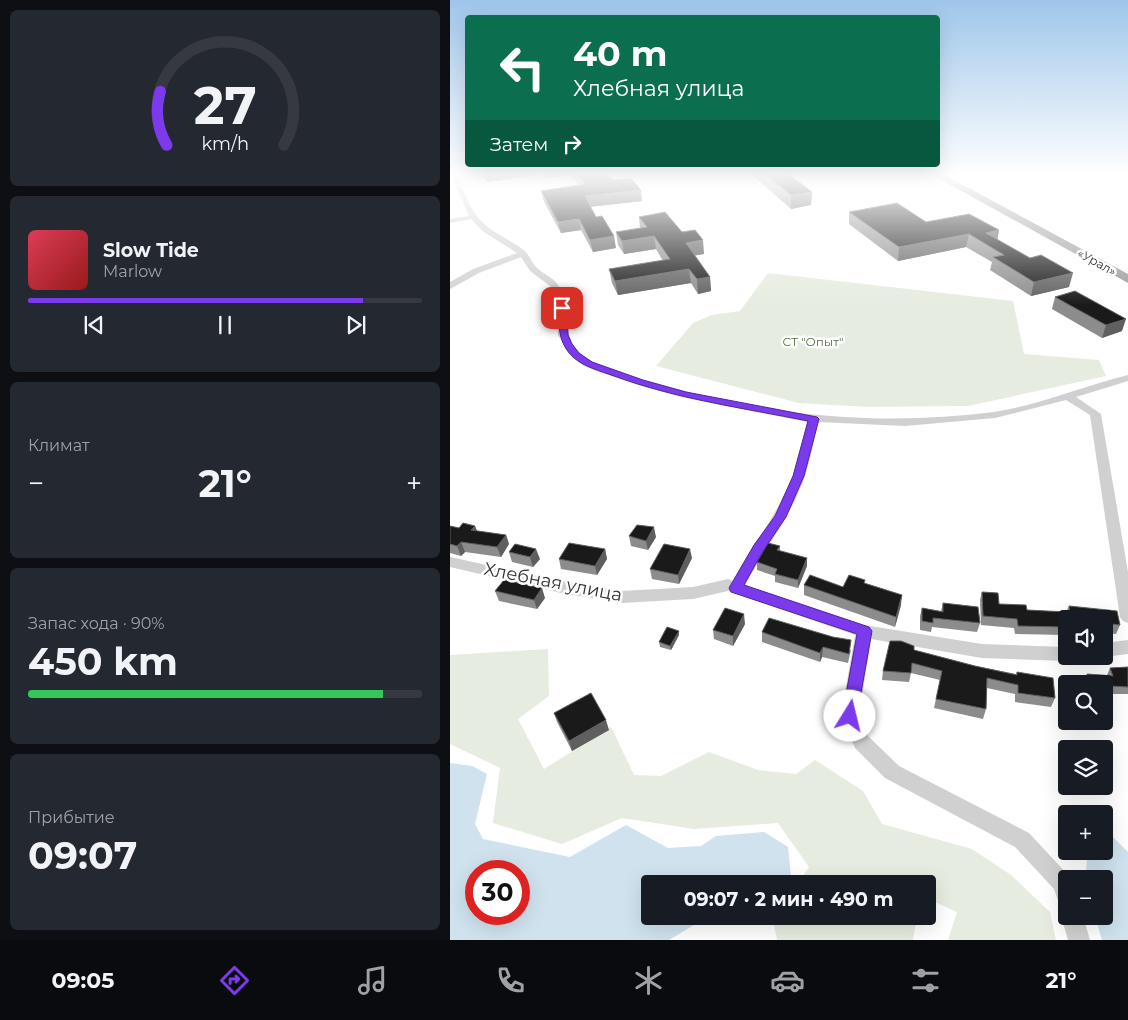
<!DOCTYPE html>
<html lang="ru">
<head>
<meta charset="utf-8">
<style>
	body { margin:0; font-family:Montserrat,sans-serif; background:#242831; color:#f1f3f6; height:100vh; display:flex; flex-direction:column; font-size:19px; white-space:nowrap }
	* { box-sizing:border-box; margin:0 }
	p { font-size:16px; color:#9ea1a6 }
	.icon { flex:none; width:28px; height:28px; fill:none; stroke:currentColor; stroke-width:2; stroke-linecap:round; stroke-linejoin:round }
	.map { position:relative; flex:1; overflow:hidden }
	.details { display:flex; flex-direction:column; gap:10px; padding:10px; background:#0d0f14; width:450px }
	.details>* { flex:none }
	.top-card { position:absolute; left:15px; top:15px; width:475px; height:152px; border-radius:5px; box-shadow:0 5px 20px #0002; background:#0b6e4f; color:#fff; overflow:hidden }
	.fabs { position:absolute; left:608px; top:610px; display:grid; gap:10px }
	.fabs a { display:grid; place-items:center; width:55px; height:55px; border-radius:5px; background:#171b24; box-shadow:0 5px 20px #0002; font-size:25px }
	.speed { position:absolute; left:15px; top:860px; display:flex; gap:10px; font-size:25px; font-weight:700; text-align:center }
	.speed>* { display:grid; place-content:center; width:65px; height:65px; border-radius:50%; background:#171b24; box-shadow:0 5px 20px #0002; line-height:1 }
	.speed .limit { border:8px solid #d22; background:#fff; color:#111 }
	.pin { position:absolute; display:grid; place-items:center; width:42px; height:42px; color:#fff; margin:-21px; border-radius:10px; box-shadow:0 2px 8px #0006 }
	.me { position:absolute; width:55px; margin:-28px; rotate:9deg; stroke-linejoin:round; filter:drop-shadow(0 0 4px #0008) }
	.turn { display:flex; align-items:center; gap:18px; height:105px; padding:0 25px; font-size:22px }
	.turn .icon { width:65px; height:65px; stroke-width:2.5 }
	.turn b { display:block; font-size:35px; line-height:42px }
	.then { display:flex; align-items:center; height:48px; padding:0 25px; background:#0003; gap:10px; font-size:19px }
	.big { font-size:38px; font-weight:700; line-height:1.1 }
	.details .widget { flex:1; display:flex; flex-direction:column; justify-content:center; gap:8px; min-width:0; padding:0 18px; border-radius:8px; background:#242831 }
	.details .dial { align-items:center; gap:0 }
	.dial svg { height:130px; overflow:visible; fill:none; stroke:#363941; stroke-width:7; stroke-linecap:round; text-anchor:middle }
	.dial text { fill:#f1f3f6; stroke:none }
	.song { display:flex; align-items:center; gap:15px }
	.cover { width:60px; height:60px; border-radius:8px; background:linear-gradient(135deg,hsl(350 70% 55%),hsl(0 70% 35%)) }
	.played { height:5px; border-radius:2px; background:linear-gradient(90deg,#7c3aed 85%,#363941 85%) }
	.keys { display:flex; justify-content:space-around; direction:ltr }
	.heat { display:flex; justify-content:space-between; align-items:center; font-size:28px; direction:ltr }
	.charge { height:8px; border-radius:4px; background:linear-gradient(90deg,#34c759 90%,#363941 0) }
	.trip { position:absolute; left:191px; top:875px; width:295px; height:50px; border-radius:5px; background:#171b24; box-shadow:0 5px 20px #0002; font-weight:700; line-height:50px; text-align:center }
	.tabs { display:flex; height:80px; justify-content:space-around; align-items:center; background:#090b0e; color:#9ea1a6 }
	.tabs .icon { width:35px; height:35px }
	.tabs .active { color:#7c3aed }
	.tabs b { font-size:22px; color:#f1f3f6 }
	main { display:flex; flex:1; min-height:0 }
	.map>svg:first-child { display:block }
	.green { fill:#e6ecdf }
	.water { fill:#cfe2ee; fill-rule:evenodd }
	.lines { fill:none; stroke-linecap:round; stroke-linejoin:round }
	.minor { fill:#d0d0d0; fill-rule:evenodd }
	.highway { fill:#9a9a9a; fill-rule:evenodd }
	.wall { fill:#8c8c8c }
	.shaded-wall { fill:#5f5f5f }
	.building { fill:#1a1a1a; stroke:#5f5f5f }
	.route { fill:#7c3aed; stroke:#51269a }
	.labels { text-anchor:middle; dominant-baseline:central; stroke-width:5; stroke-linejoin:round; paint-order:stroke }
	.far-street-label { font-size:12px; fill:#333; stroke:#fff }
	.far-park-label { font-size:12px; fill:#56703f; stroke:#fff }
	.near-street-label { font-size:18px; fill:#333; stroke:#fff }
</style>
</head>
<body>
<main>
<section class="details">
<div class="widget dial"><svg viewBox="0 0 100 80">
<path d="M14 69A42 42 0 1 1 86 69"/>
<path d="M14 69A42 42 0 0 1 10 36" stroke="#7c3aed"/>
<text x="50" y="56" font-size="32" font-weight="700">27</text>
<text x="50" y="72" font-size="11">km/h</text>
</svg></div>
<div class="widget">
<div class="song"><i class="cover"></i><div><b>Slow Tide</b><p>Marlow</p></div></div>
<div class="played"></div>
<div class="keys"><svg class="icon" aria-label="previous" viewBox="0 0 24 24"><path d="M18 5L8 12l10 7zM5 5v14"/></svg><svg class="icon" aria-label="pause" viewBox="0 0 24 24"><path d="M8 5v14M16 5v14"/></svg><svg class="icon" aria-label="next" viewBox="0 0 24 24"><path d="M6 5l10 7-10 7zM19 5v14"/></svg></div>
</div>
<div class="widget"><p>Климат</p>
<div class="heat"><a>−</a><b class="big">21°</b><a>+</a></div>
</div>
<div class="widget"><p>Запас хода · 90%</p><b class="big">450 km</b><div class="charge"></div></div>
<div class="widget"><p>Прибытие</p><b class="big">09:07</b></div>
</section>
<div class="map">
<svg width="678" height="940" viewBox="0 0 678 940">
	<rect width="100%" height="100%" fill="#fff"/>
	<g class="green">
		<path d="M318,273L563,301L574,354L649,360L656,376L518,406L418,407L349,403L206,366L243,323L262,315L290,311Z"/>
		<path d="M98,649L99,696L68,719L94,769L161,727L184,775L211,776L259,752L308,770L346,774L365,760L413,791L432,824L522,849L561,875L600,912L606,940H498L507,912L478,899V884H347L359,867L328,823L244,829L172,818L112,844L43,823L50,768L0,744V655Z"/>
		<path d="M322,916H467L463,940H327Z"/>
	</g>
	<g class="water">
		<path d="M0,763L22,766L37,774L25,824L33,839L120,857L176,825L218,848L251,846L266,836L314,832L338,847L341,876L334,884H200V916H306L300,923L244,925L219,940H0ZM26,871H69V914H26Z"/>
		<path d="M654,833H659L678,852V940H652L645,916H654V879H635L638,851H654Z"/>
	</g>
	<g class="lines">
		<g class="minor">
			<path d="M0,173H6C12,186 18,205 27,216C39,232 60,239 75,251C80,256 82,263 86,267C93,274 103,277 108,285C124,306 108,333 131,354C150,370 196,381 220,387C325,417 436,426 544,412C590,405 633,386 678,375V381L626,397L651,414L678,572V623L673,621L670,617L640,415L616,400L545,418L455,426L368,422C364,440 361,458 355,476C342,515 315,549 295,585L414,625L532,644L616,647V656H623L616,661L532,658L421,639L409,716L418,736L449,766L579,833L620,877L621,879H616V906L609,903L604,889L565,847L435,778L405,748L391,716L405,635L278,591L243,599L172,603L111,593L0,567V557L111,581L172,591L243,587L278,579L283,581C302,546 327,515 342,478C349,460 352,440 357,422L231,397L185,384L134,366L122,357L108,335L106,296L100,286L80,271L71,257L29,273L0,289V282L23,269L67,253L34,232L21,219L0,223V219L19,216Z"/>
			<path d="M678,640V654L654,657L653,656L654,643Z"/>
			<path d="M614,908H616V916H633L640,940H618L611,916Z"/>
		</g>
		<path class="highway" d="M479,173H491L678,274V283Z"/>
	</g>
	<g class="wall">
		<path d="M31,173H156L163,180L192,201L140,207L146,217L166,248L143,252L131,230L111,233L94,202L91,191L129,185L120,175L94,178L93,174L37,182Z"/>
		<path d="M300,173H337L362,192L361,205L341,209Z"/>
		<path d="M399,212L476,222L549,230L547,239L619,287L581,296L540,270L542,262L516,247L448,261L399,224Z"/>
		<path d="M189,217L232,232L254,254L245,255L260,277L261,291L248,294L241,283L168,295L162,283L159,269L213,261L206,249L174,254L168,245L166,232L190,228Z"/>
		<path d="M605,297L672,331L652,338L602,309Z"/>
		<path d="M0,526L9,528L25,526L27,531L56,535L59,544L51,557L15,552L11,556L0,553Z"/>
		<path d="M179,536L206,537L198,550L181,546Z"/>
		<path d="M330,546V551L357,566L348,588L325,582V576L307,570V562Z"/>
		<path d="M155,549L157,559L147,575L111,569L109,559Z"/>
		<path d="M59,552L90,559L83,567L62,562Z"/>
		<path d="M242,558L229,584L202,579L200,569Z"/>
		<path d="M415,580L414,583L451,605L445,627L354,595V585L393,587Z"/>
		<path d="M45,591L95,598L87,609L49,601Z"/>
		<path d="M532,592L549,604L577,610L616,612L619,606L670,625L666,634L654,633V619H616V635L565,634L564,628L531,625L530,600Z"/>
		<path d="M493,603L530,623L527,632L482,627L481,632L470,630V616L472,608L491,611Z"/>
		<path d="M295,624L283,646L264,639L263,630Z"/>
		<path d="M312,632L401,650L398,663L372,657L370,662L312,642Z"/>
		<path d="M229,635L221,650L210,647L209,642Z"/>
		<path d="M464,650L525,666L566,674L567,672L605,698L601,707L565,702V694L537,688L536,709L533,719L484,708L490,680L461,673L459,682L432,680L433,671Z"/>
		<path d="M678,667V694H659L657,698H654V684H634V681L637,674L657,675L660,668Z"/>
		<path d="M104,713L159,730L122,751L107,722Z"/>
	</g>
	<g class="shaded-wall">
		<path d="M34,173H93V174L37,182Z"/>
		<path d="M93,173H119L120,175L94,178Z"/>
		<path d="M191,190L192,201L137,207L135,196Z"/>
		<path d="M362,192L361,205L341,209V195Z"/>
		<path d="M129,219L131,230L111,233L108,222Z"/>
		<path d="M549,230L547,243L536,233Z"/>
		<path d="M519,234L516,247L448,261L449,247Z"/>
		<path d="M164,236L166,248L143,252L140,240Z"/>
		<path d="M204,236L206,249L174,254L172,241Z"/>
		<path d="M253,240L254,254L237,257L236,243Z"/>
		<path d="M239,269L241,283L168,295L165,281Z"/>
		<path d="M623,273L619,287L581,296L584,282Z"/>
		<path d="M260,277L261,291L248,294L247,279Z"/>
		<path d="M676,319L672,331L652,338L656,325Z"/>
		<path d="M25,526L29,536L21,530Z"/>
		<path d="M204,527L206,537L198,550L196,541Z"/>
		<path d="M56,535L59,544L51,557L47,547Z"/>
		<path d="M11,542L15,552L11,556L7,546Z"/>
		<path d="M86,549L90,559L83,567L80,557Z"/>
		<path d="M155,549L157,559L147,575L145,566Z"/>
		<path d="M240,549L242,558L229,584L228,575Z"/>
		<path d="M357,558V566L348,588V580Z"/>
		<path d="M92,588L95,598L87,609L84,600Z"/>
		<path d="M452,595L451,605L445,627L446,617Z"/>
		<path d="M294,614L295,624L283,646V636Z"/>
		<path d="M229,631V635L221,650L220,646Z"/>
		<path d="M373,647L372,657L370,662V653Z"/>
		<path d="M156,720L159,730L122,751L119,741Z"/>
	</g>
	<g class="building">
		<path d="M125,173H156L163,180L181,178L191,190L135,196L146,217L152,216L164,236L140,240L129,219L108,222L91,191L135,184Z"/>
		<path d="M314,173H337L362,192L341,195Z"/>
		<path d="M447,203L476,222L519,214L549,230L536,233L580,258L591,255L623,273L584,282L543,257L554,255L519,234L449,247L399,212Z"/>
		<path d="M215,212L232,232L245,230L253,240L236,243L260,277L247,279L239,269L165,281L159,269L220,259L204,236L172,241L166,232L197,227L189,217Z"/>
		<path d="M625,291L676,319L656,325L605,297Z"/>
		<path d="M13,523L25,526L21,530L56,535L47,547L11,542L7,546L0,544V526L9,528Z"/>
		<path d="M187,525L204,527L196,541L179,536Z"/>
		<path d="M119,543L155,549L145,566L109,559Z"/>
		<path d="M318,543L330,546L327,550L357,558L348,580L325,574L327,569L307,562Z"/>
		<path d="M65,544L86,549L80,557L59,552Z"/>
		<path d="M214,544L240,549L228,575L200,569Z"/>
		<path d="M360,575L393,587L399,575L415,580L414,583L452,595L446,617L354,585Z"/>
		<path d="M54,580L92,588L84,600L45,591Z"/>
		<path d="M532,592L548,593L549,604L576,605L577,610L617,612L618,619H616V627L568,626L567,619L533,616Z"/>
		<path d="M493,603L528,607L530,623L483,618V623L472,621V608L493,612Z"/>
		<path d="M619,606L667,611L670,625L654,623V619H621Z"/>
		<path d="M275,608L294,614L283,636L263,630Z"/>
		<path d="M319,618L383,637L401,640L399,654L373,647L370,653L312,632Z"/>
		<path d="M217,627L229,631L220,646L209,642Z"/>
		<path d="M440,641H451L464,646V650L525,666L567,675V672L603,678L605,698L568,693V685L537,678L536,709L486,699L492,671L462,663L461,673L433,671Z"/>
		<path d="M678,667V687L659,686L660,691L654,690V684H639L637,674L663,676L660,668Z"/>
		<path d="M141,693L156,720L119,741L104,713Z"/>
	</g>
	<linearGradient id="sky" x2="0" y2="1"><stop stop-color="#9ec6ea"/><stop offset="0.57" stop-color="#fff"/><stop offset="1" stop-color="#fff" stop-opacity="0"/></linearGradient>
	<rect width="678" height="305" fill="url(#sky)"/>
	<path class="route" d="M112,305L117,308L118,335L122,344L129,353L142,362L193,380L236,392L367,417L369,419L354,476L336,517L313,551L294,585L419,627L422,631L406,721L400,723L395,721L392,716L407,634L281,592L279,588L304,545L325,516L343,476L358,421C293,408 227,399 164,376C150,371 134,367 123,357C108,343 109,326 108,308Z"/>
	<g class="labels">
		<g class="far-street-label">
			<text transform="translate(647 262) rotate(29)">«Урал»</text>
		</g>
		<g class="far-park-label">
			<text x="363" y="341">СТ "Опыт"</text>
		</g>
		<g class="near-street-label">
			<text transform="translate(103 582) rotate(11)">Хлебная улица</text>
		</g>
	</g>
</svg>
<div class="fabs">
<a><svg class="icon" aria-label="sound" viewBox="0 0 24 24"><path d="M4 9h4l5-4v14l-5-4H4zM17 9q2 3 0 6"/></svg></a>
<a><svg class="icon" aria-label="search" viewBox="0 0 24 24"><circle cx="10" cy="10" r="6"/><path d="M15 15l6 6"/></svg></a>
<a><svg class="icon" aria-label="layers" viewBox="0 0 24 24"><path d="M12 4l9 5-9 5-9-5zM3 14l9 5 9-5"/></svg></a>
<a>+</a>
<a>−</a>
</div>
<div class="speed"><div class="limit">30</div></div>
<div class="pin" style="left:112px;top:308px;background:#d93025"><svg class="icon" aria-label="arrive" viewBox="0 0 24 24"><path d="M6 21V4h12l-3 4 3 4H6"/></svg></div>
<svg class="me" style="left:400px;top:716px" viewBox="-20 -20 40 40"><circle r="19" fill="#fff"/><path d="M0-13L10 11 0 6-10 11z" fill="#7c3aed"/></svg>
<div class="trip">09:07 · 2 мин · 490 m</div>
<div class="top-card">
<div class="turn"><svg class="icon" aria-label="left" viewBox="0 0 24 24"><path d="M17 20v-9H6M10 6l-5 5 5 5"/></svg><div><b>40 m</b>Хлебная улица</div></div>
<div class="then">Затем<svg class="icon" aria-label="right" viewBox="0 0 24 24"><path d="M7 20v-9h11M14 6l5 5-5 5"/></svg></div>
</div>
</div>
</main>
<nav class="tabs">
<b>09:05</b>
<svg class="icon active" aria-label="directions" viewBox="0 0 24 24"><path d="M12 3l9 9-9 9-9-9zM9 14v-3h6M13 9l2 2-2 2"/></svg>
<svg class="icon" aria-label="music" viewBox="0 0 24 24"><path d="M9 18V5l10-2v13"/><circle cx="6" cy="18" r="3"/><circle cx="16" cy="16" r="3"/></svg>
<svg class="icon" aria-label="phone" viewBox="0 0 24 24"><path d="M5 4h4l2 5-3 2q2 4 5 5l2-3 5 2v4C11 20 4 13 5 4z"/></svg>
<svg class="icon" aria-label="climate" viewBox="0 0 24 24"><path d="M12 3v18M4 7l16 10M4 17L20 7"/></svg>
<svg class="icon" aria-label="car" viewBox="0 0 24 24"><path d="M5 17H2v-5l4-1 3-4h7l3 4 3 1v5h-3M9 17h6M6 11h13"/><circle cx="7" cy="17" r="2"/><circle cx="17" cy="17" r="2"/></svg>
<svg class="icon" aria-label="filters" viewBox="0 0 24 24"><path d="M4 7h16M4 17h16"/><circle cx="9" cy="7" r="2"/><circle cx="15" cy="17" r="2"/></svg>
<b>21°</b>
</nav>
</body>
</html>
